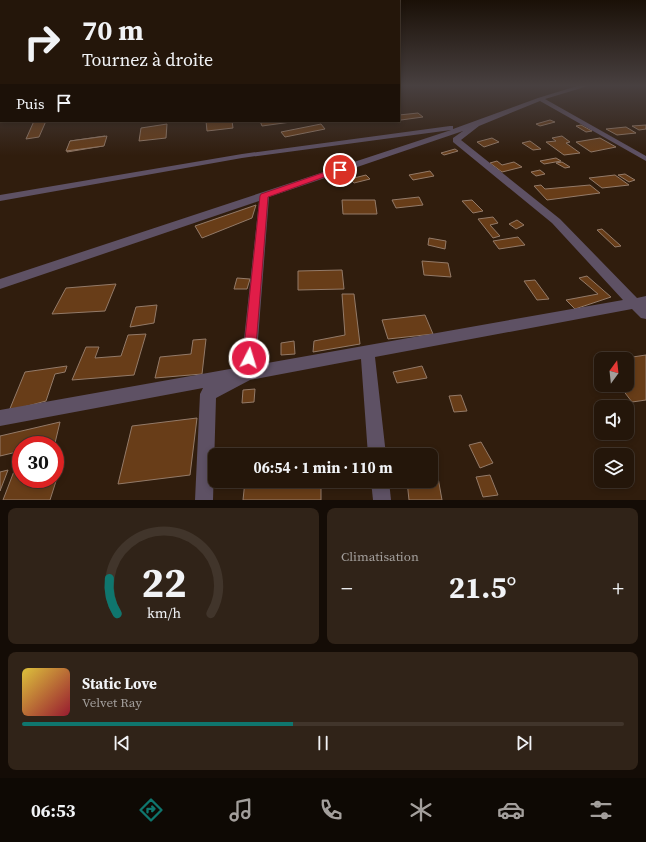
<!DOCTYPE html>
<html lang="fr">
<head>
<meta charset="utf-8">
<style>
	body { margin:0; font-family:"Source Serif 4",serif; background:#302318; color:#f1f3f6; height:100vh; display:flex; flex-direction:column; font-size:15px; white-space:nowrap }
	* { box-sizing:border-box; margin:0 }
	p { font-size:13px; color:#a39f9c }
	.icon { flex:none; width:22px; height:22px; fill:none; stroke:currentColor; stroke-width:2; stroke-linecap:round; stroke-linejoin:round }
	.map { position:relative; height:500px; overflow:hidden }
	.side { display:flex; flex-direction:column; gap:8px; padding:8px; background:#140c06; flex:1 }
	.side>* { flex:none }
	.banner { position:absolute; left:0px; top:0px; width:400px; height:122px; box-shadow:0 2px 6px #0003,0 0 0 1px #41352b; background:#24160a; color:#f1f3f6; overflow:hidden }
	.needle { width:26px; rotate:15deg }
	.buttons { position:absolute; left:594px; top:352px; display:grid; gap:8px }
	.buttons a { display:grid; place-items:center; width:40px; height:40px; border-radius:8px; background:#24160a; box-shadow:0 2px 6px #0003,0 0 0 1px #41352b; font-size:20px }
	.speed { position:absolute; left:12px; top:436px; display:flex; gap:8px; font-size:20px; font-weight:700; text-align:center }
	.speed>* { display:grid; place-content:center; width:52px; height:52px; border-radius:50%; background:#24160a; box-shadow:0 2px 6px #0003,0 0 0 1px #41352b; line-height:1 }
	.speed .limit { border:6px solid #d22; background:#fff; color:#111 }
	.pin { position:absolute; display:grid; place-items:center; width:34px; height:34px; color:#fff; margin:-17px; border:2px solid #fff; border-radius:50%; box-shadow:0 1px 4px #0007 }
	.me { position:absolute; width:44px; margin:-22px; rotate:5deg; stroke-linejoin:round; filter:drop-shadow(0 0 3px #0008) }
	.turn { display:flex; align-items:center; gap:14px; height:84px; padding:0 16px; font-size:18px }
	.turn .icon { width:52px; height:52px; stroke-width:2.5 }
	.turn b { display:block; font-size:28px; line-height:34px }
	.then { display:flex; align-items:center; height:38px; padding:0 16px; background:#0003; gap:8px; font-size:15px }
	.big { font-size:30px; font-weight:700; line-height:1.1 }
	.side .tile { flex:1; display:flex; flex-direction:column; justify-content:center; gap:6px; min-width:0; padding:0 14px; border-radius:8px; background:#302318 }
	.side .dial { align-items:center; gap:0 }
	.dial svg { height:104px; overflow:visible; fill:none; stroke:#41352b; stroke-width:7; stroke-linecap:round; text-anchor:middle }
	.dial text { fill:#f1f3f6; stroke:none }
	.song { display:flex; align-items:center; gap:12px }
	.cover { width:48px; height:48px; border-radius:6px; background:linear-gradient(135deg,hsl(50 70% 55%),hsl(350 70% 35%)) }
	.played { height:4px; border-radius:2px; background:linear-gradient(90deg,#0f766e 45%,#41352b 45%) }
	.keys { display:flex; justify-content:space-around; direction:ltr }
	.heat { display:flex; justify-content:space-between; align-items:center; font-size:22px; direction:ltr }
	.side .tiles { flex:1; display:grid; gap:8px; grid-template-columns:1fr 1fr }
	.tile:last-child { grid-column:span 2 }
	.trip { position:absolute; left:208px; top:448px; width:230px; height:40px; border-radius:8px; background:#24160a; box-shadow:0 2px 6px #0003,0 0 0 1px #41352b; font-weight:700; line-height:40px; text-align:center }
	.dock { display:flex; height:64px; justify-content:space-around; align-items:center; background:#0e0904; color:#a39f9c }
	.dock .icon { width:28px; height:28px }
	.dock .on { color:#0f766e }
	.dock b { font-size:18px; color:#f1f3f6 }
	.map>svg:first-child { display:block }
	.building { fill:#683d18; stroke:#937a68 }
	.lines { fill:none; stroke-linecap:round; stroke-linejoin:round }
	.minor { fill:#5e5164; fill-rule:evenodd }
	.route { fill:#e11d48; stroke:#92132f }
</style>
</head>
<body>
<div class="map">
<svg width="646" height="500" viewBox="0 0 646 500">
	<rect width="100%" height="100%" fill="#301d0d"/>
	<g class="building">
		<path d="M418,113L423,117L401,120L399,118V115Z"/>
		<path d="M550,120L555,122L540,126L536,124Z"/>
		<path d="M34,121H46L39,137L26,139Z"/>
		<path d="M206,121H232L233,128L207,131Z"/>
		<path d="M260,121H291V122L262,126Z"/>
		<path d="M167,124L166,138L139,141L141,128Z"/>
		<path d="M321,124L325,129L285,137L281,132Z"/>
		<path d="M581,125L592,131L586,132L576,126Z"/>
		<path d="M646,125V129L639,130L632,126Z"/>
		<path d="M626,127L636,133L617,135L606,129Z"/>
		<path d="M105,136L103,146L67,152L70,141Z"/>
		<path d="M107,136L104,146L66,151L70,141Z"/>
		<path d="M562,136L570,142L566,143L580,153L564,155L546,142L556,141L552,138Z"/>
		<path d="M492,138L499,142L484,147L477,142Z"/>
		<path d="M600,138L616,147L591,152L576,142Z"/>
		<path d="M530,141L541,149L533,150L522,143Z"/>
		<path d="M455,149L458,151L444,155L441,153Z"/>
		<path d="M556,158L561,161L544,164L540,161Z"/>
		<path d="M497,161L502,165L514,162L522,167L502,172L490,163Z"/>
		<path d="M562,162L570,167L565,168L556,163Z"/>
		<path d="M540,170L545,174L536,176L531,172Z"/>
		<path d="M430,171L434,176L413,180L409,175Z"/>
		<path d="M625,174L635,180L629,182L618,175Z"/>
		<path d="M366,175L370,179L354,183L350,179Z"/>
		<path d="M615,175L629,185L602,188L589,178Z"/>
		<path d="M541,185L545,189L590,185L600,193L547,200L534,186Z"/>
		<path d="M419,197L423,205L396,208L392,200Z"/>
		<path d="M342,200H375L377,214H343Z"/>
		<path d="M472,200L483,211L473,213L462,201Z"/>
		<path d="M256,205L252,218L202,238L195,226Z"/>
		<path d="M493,217L498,223L490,225L500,236L493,238L478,219Z"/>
		<path d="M517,220L524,225L516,229L509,224Z"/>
		<path d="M602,229L621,246L615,247L597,230Z"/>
		<path d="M518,237L525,245L499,249L493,241Z"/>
		<path d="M429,238L446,241L445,249L428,245Z"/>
		<path d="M422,261L448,263L451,277L424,275Z"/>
		<path d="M342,270L344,289L298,290V271Z"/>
		<path d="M587,276L611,297L575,309L566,300L598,294L579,278Z"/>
		<path d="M237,278L250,279L247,289H234Z"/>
		<path d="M535,280L549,299L537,300L524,281Z"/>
		<path d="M116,284L105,311L52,314L66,288Z"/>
		<path d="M342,294H354L360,344L313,352L314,341L345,335Z"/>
		<path d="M157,305L154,323L130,327L136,307Z"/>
		<path d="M425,315L433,334L388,339L382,320Z"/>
		<path d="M146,334L134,375L72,380L86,347H99L95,358L121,356L128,335Z"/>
		<path d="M206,339L202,374L155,378L160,357L191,354L193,340Z"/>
		<path d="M294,341L295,354L281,355V343Z"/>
		<path d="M646,355V400L632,402L619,385H627V359H619Z"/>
		<path d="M67,366L65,372L55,374L46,401L9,411L25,372Z"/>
		<path d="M422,366L427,378L397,383L393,372Z"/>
		<path d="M255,389L254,402L242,403L243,390Z"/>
		<path d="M461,395L467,411L454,412L449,396Z"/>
		<path d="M197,418L190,475L118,484L132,426Z"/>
		<path d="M60,422L55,443L45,445H21V451L0,456V436Z"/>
		<path d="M481,442L493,463L480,468L469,445Z"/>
		<path d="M63,459L50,500H3L16,466L21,465V479H55V460Z"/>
		<path d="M8,470L0,491V472Z"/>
		<path d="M431,472H437L442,500H409L407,481H431Z"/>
		<path d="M490,475L498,495L483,497L476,477Z"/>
		<path d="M245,481H321V500H243Z"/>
	</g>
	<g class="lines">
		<g class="minor">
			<path d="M577,86H588L545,99L646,156V161L540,101L479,126L461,140L560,219L637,298L646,296V319L641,318L632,309L375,357L386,455H368L361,359L250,380L216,398L213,500H195L200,394L203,388L0,426V410L241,367L259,201L0,289V279L451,130L242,158L0,201V195L242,154L450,126H453V129L538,98ZM463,131L453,138V142L552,223L623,300L256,365L269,197Z"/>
			<path d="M371,481H389L391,500H373Z"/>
		</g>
	</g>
	<linearGradient id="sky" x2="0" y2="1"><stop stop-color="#1a1007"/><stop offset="0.55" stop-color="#484040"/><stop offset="1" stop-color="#484040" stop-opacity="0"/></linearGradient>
	<rect width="646" height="156" fill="url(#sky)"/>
	<path class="route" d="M337,168H343L344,170L268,197L255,358L253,362L249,364L245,362L243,358L260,196L261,194Z"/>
</svg>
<div class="buttons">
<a><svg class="needle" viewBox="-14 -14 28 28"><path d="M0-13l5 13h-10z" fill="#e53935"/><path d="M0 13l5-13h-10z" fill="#a39f9c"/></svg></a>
<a><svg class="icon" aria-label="sound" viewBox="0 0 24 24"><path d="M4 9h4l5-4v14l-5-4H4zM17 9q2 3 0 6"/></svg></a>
<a><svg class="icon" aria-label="layers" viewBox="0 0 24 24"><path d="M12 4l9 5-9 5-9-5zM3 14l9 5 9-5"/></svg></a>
</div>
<div class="speed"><div class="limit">30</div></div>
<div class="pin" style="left:340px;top:170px;background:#d93025"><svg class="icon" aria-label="arrive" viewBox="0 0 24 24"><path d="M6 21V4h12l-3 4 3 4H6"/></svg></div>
<svg class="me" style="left:249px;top:358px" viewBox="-20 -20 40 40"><circle r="17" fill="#e11d48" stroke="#fff" stroke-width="3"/><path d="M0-11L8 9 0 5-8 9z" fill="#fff"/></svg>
<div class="trip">06:54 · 1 min · 110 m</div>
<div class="banner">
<div class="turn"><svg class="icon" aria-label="right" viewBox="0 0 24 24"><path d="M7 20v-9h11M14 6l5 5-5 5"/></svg><div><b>70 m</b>Tournez à droite</div></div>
<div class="then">Puis<svg class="icon" aria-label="arrive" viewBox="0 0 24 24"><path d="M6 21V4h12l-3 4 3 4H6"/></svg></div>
</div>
</div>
<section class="side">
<div class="tiles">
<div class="tile dial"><svg viewBox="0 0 100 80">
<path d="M14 69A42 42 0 1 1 86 69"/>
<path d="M14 69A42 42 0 0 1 8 42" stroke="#0f766e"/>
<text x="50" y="56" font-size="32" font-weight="700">22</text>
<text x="50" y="72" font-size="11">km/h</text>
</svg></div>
<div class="tile"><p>Climatisation</p>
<div class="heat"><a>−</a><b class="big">21.5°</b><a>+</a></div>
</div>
<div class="tile">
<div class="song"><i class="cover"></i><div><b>Static Love</b><p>Velvet Ray</p></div></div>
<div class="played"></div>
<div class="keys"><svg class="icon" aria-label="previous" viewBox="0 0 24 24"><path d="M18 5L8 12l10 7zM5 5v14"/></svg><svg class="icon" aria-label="pause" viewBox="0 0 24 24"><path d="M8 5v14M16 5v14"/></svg><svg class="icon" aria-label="next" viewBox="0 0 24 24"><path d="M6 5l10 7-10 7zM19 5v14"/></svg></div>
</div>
</div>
</section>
<nav class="dock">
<b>06:53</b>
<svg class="icon on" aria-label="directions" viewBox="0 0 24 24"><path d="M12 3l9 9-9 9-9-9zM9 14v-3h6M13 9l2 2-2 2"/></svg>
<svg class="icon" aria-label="music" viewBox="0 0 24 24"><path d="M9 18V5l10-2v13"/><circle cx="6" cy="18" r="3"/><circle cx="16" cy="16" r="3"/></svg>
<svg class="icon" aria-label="phone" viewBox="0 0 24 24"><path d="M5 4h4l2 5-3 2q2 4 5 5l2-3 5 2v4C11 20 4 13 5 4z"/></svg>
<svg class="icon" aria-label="climate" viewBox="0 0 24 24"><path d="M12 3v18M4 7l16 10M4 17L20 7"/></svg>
<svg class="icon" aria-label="car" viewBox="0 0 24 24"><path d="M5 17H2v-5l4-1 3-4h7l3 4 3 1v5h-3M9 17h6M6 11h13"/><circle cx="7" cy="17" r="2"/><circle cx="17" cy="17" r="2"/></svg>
<svg class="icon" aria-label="filters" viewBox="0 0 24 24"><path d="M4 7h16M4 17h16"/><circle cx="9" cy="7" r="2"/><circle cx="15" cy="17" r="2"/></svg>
</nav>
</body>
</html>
